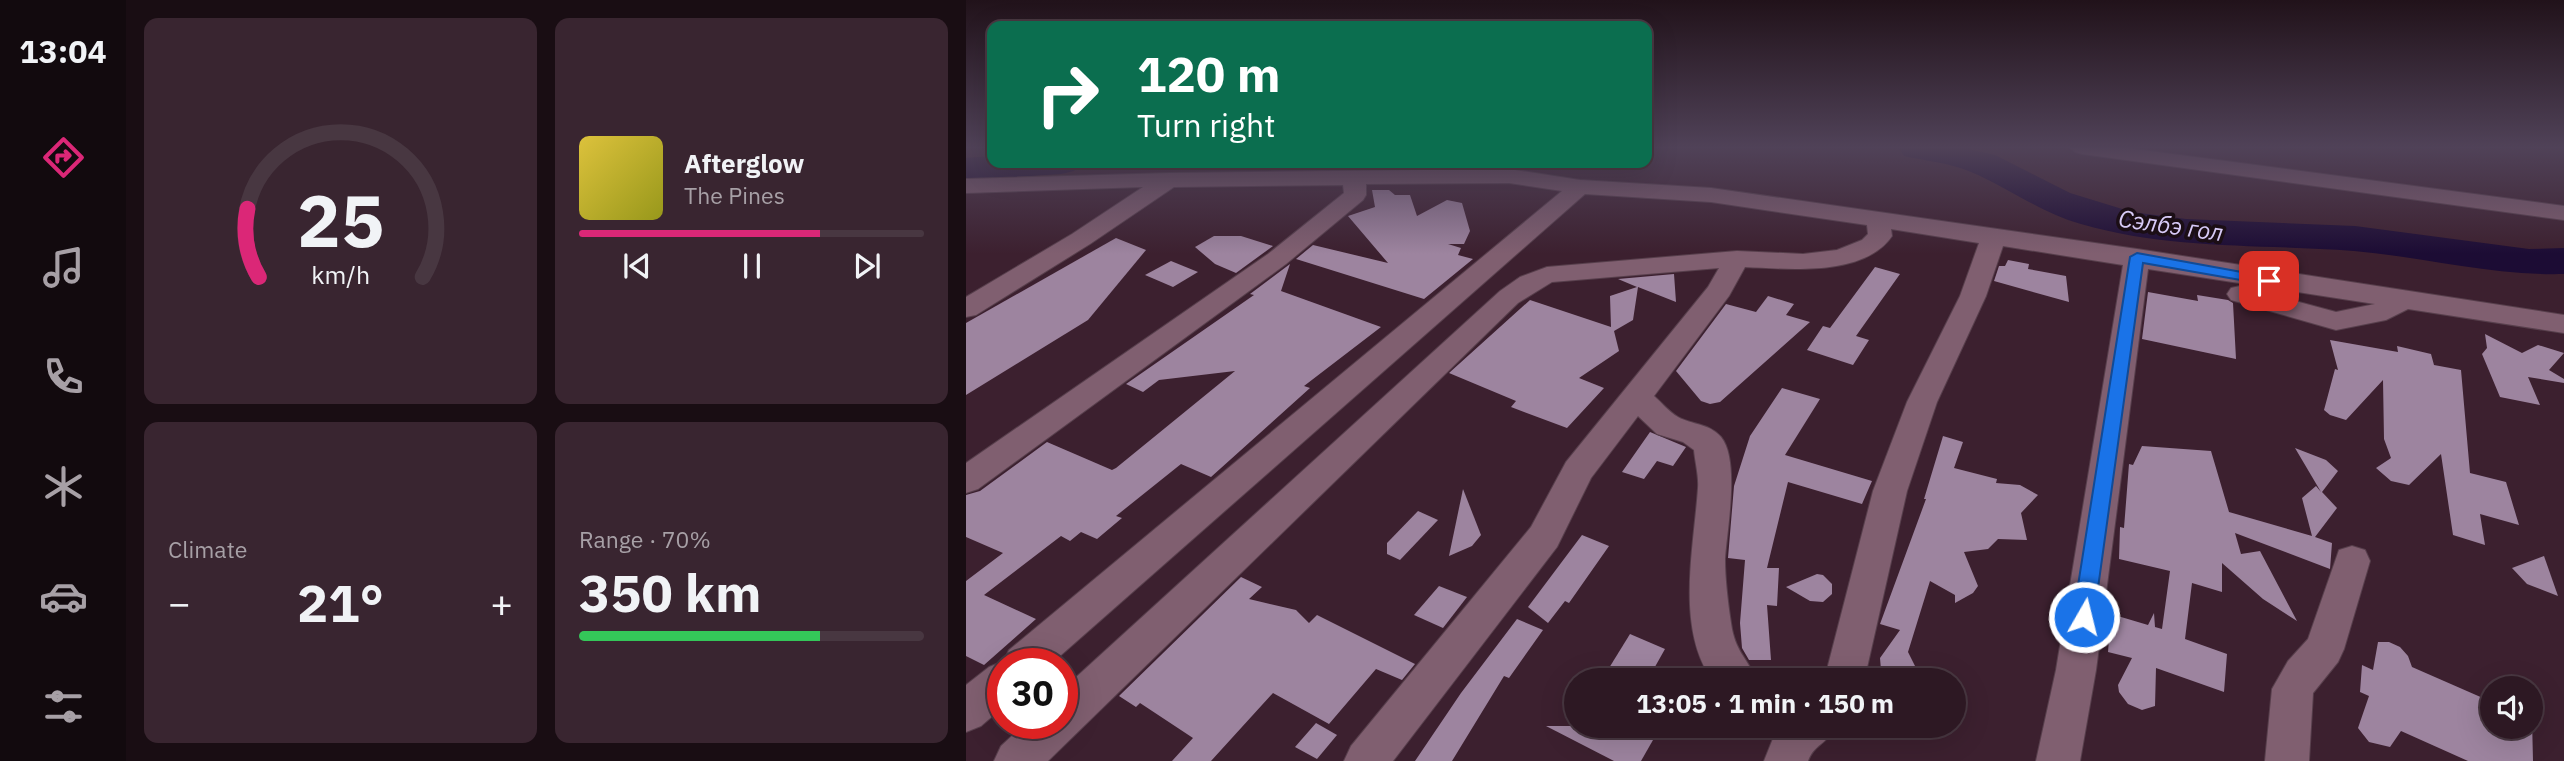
<!DOCTYPE html>
<html lang="en">
<head>
<meta charset="utf-8">
<style>
	body { margin:0; font-family:"IBM Plex Sans",sans-serif; background:#392530; color:#f1f3f6; height:100vh; display:flex; flex-direction:column; font-size:26px; white-space:nowrap }
	* { box-sizing:border-box; margin:0 }
	p { font-size:23px; color:#a7a0a6 }
	.icon { flex:none; width:38px; height:38px; fill:none; stroke:currentColor; stroke-width:2; stroke-linecap:round; stroke-linejoin:round }
	.map { position:relative; flex:1; overflow:hidden }
	.sheet { display:flex; flex-direction:column; gap:18px; padding:18px; background:#190d13; width:840px }
	.sheet>* { flex:none }
	.hud { position:absolute; left:21px; top:21px; width:665px; height:147px; border-radius:14px; box-shadow:0 7px 28px #0002,0 0 0 2px #483741; background:#0b6e4f; color:#fff; overflow:hidden }
	.tools { position:absolute; left:1514px; top:676px; display:grid; gap:14px }
	.tools a { display:grid; place-items:center; width:63px; height:63px; border-radius:50%; background:#2d1823; box-shadow:0 7px 28px #0002,0 0 0 2px #483741; font-size:35px }
	.speed { position:absolute; left:21px; top:648px; display:flex; gap:14px; font-size:35px; font-weight:700; text-align:center }
	.speed>* { display:grid; place-content:center; width:91px; height:91px; border-radius:50%; background:#2d1823; box-shadow:0 7px 28px #0002,0 0 0 2px #483741; line-height:1 }
	.speed .limit { border:10px solid #d22; background:#fff; color:#111 }
	.pin { position:absolute; display:grid; place-items:center; width:60px; height:60px; color:#fff; margin:-30px; border-radius:14px; box-shadow:0 4px 10px #0006 }
	.me { position:absolute; width:77px; margin:-38px; rotate:8deg; stroke-linejoin:round; filter:drop-shadow(0 0 5px #0008) }
	.turn { display:flex; align-items:center; gap:24px; height:147px; padding:0 35px; font-size:32px }
	.turn .icon { width:91px; height:91px; stroke-width:2.5 }
	.turn b { display:block; font-size:49px; line-height:60px }
	.big { font-size:52px; font-weight:700; line-height:1.1 }
	.sheet .tile { flex:1; display:flex; flex-direction:column; justify-content:center; gap:10px; min-width:0; padding:0 24px; border-radius:14px; background:#392530 }
	.sheet .dial { align-items:center; gap:0 }
	.dial svg { height:182px; overflow:visible; fill:none; stroke:#483741; stroke-width:7; stroke-linecap:round; text-anchor:middle }
	.dial text { fill:#f1f3f6; stroke:none }
	.song { display:flex; align-items:center; gap:21px }
	.cover { width:84px; height:84px; border-radius:10px; background:linear-gradient(135deg,hsl(50 70% 55%),hsl(60 70% 35%)) }
	.played { height:7px; border-radius:4px; background:linear-gradient(90deg,#db2777 70%,#483741 70%) }
	.keys { display:flex; justify-content:space-around; direction:ltr }
	.heat { display:flex; justify-content:space-between; align-items:center; font-size:38px; direction:ltr }
	.charge { height:10px; border-radius:5px; background:linear-gradient(90deg,#34c759 70%,#483741 0) }
	.sheet .tiles { flex:1; display:grid; gap:18px; grid-template-columns:repeat(2,1fr) }
	.trip { position:absolute; left:598px; top:668px; width:402px; height:70px; border-radius:35px; background:#2d1823; box-shadow:0 7px 28px #0002,0 0 0 2px #483741; font-weight:700; line-height:70px; text-align:center }
	main { display:flex; flex:1; min-height:0 }
	.tab-bar { display:flex; flex-direction:column; width:126px; justify-content:space-around; align-items:center; background:#120a0e; color:#a7a0a6 }
	.tab-bar .icon { width:49px; height:49px }
	.tab-bar .current { color:#db2777 }
	.tab-bar b { font-size:32px; color:#f1f3f6 }
	.map>svg:first-child { display:block }
	.lines { fill:none; stroke-linecap:round; stroke-linejoin:round }
	.river { fill:#1c0c34; fill-rule:evenodd }
	.building { fill:#9d849f }
	.minor-casing { stroke:#573f4c; stroke-width:2 }
	.minor { fill:#805f70; fill-rule:evenodd }
	.route { fill:#1a73e8; stroke:#114b97; stroke-width:2 }
	.labels { text-anchor:middle; dominant-baseline:central; stroke-width:7; stroke-linejoin:round; paint-order:stroke }
	.water-label { font-size:24px; font-style:italic; fill:#d7caf7; stroke:#1b0e15 }
</style>
</head>
<body>
<main>
<nav class="tab-bar">
<b>13:04</b>
<svg class="icon current" aria-label="directions" viewBox="0 0 24 24"><path d="M12 3l9 9-9 9-9-9zM9 14v-3h6M13 9l2 2-2 2"/></svg>
<svg class="icon" aria-label="music" viewBox="0 0 24 24"><path d="M9 18V5l10-2v13"/><circle cx="6" cy="18" r="3"/><circle cx="16" cy="16" r="3"/></svg>
<svg class="icon" aria-label="phone" viewBox="0 0 24 24"><path d="M5 4h4l2 5-3 2q2 4 5 5l2-3 5 2v4C11 20 4 13 5 4z"/></svg>
<svg class="icon" aria-label="climate" viewBox="0 0 24 24"><path d="M12 3v18M4 7l16 10M4 17L20 7"/></svg>
<svg class="icon" aria-label="car" viewBox="0 0 24 24"><path d="M5 17H2v-5l4-1 3-4h7l3 4 3 1v5h-3M9 17h6M6 11h13"/><circle cx="7" cy="17" r="2"/><circle cx="17" cy="17" r="2"/></svg>
<svg class="icon" aria-label="filters" viewBox="0 0 24 24"><path d="M4 7h16M4 17h16"/><circle cx="9" cy="7" r="2"/><circle cx="15" cy="17" r="2"/></svg>
</nav>
<section class="sheet">
<div class="tiles">
<div class="tile dial"><svg viewBox="0 0 100 80">
<path d="M14 69A42 42 0 1 1 86 69"/>
<path d="M14 69A42 42 0 0 1 9 39" stroke="#db2777"/>
<text x="50" y="56" font-size="32" font-weight="700">25</text>
<text x="50" y="72" font-size="11">km/h</text>
</svg></div>
<div class="tile">
<div class="song"><i class="cover"></i><div><b>Afterglow</b><p>The Pines</p></div></div>
<div class="played"></div>
<div class="keys"><svg class="icon" aria-label="previous" viewBox="0 0 24 24"><path d="M18 5L8 12l10 7zM5 5v14"/></svg><svg class="icon" aria-label="pause" viewBox="0 0 24 24"><path d="M8 5v14M16 5v14"/></svg><svg class="icon" aria-label="next" viewBox="0 0 24 24"><path d="M6 5l10 7-10 7zM19 5v14"/></svg></div>
</div>
<div class="tile"><p>Climate</p>
<div class="heat"><a>−</a><b class="big">21°</b><a>+</a></div>
</div>
<div class="tile"><p>Range · 70%</p><b class="big">350 km</b><div class="charge"></div></div>
</div>
</section>
<div class="map">
<svg width="1598" height="761" viewBox="0 0 1598 761">
	<rect width="100%" height="100%" fill="#3c202f"/>
	<g class="lines">
		<g class="river">
			<path d="M933,148H997L1029,155L1104,193L1166,212L1220,219L1389,226L1563,249L1598,248V274C1527,276 1458,257 1388,251C1296,244 1204,250 1115,224C1075,213 1043,188 1005,172C985,163 960,161 938,156Z"/>
			<path d="M26,156V163H114L108,171L95,174L0,180V158Z"/>
		</g>
	</g>
	<g class="building">
		<path d="M406,190H423L429,195H444L451,216L481,200L496,203L504,231L498,244H482L495,248L492,255L507,259L458,299L330,259L347,245L422,263L382,216L409,207Z"/>
		<path d="M248,236H275L307,246L270,273L249,264L229,247Z"/>
		<path d="M150,238L180,250L122,320L0,395V323Z"/>
		<path d="M1042,260L1063,264L1062,269L1100,276L1103,302L1028,281L1033,266H1039Z"/>
		<path d="M205,261L232,272L207,287L179,275Z"/>
		<path d="M324,264L315,291L415,327L338,386L344,388L245,477L215,464L150,516L156,518L131,539L115,532L104,541L95,536L18,595L70,619L18,665L0,656V581L37,553L0,537V495L14,491L81,442L146,470L150,468L269,371L193,380L177,392L160,384L288,295L284,294Z"/>
		<path d="M909,267L934,274L890,336L903,340L887,365L841,350L857,326L864,328Z"/>
		<path d="M708,274L710,302L672,287L667,320L648,331L653,351L613,378L638,388L601,428L545,407L550,401L483,373L564,300L645,327L644,296L671,287L652,279Z"/>
		<path d="M1182,292L1232,301L1231,295L1262,300L1267,303L1270,359L1176,339Z"/>
		<path d="M802,296L828,304L820,315L844,322L754,402L744,404L735,401L710,371L760,304L790,312Z"/>
		<path d="M1519,334L1556,353L1572,345L1598,353L1583,370L1598,379V383L1562,377L1574,405L1534,397L1516,354L1521,348Z"/>
		<path d="M1364,340L1432,352L1431,346L1465,354L1468,365L1495,370L1504,473L1540,482L1553,525L1514,514L1519,545L1487,535L1475,454L1443,485L1425,481L1410,468L1425,458L1418,439L1417,380L1380,420L1364,415L1358,410L1369,369L1372,370Z"/>
		<path d="M816,388L854,399L819,455L906,481L896,504L822,482L801,568H813L811,606L801,605L805,660H783L776,648L774,623L779,560L762,558L768,486L784,436Z"/>
		<path d="M684,432L720,447L707,466L691,461L678,479L656,472Z"/>
		<path d="M977,436L997,442L988,468L1031,479L1030,483L1054,485L1072,495L1055,513L1061,540L1032,539L1022,549L998,552L1012,586L1007,593L989,603V595L964,581L942,652L950,668L940,681H926L915,670L914,658L934,630L914,624L960,499H958Z"/>
		<path d="M1176,446L1245,451L1263,512L1346,536L1336,498L1350,486L1355,492L1329,448L1360,460L1372,471L1356,492L1371,508L1349,537L1366,543L1364,569L1269,533L1275,554L1294,551L1331,621L1297,599L1256,563V592L1226,583L1219,639L1261,654L1258,692L1190,668L1189,706L1176,710L1162,704L1153,692L1152,685L1166,658L1142,652L1145,614L1182,625L1188,613L1189,627L1196,629L1204,571L1153,559L1154,527L1158,528L1163,464L1167,465Z"/>
		<path d="M497,489L515,535L506,546L483,556Z"/>
		<path d="M452,511L472,520L434,560L421,554V543Z"/>
		<path d="M616,535L643,546L603,603L599,601L582,623L562,607Z"/>
		<path d="M1578,556L1592,596L1561,584L1546,568Z"/>
		<path d="M851,574L857,575L866,584V594L857,602L844,601L820,587Z"/>
		<path d="M275,577L296,587L283,599L330,610L343,623L351,615L449,664L436,680L410,669L363,724L307,693L245,761H206L227,738L174,703L170,707L153,696Z"/>
		<path d="M473,586L501,597L477,628L448,615Z"/>
		<path d="M551,619L577,630L543,678L538,676L486,761H449L495,693Z"/>
		<path d="M664,634L699,649L681,681H635Z"/>
		<path d="M1412,642H1423L1434,647L1442,656L1446,667L1526,702V726H1564L1566,719L1567,761H1502L1435,731L1424,747L1403,742L1392,728L1403,696L1394,692L1396,665L1407,670Z"/>
		<path d="M350,723L371,735L351,759L329,747Z"/>
		<path d="M580,726H695L675,761H648Z"/>
	</g>
	<g class="lines">
		<defs>
			<g id="minor">
				<path d="M1105,148H1161L1598,206V220L1116,154L1109,152Z"/>
				<path d="M543,169L614,180L745,188L1171,249L1598,315V333L1442,309L1420,320L1370,330L1265,300L1261,294L1265,288L1274,286L1370,312L1409,304L1182,269L1130,670L1114,761H1070L1090,670L1157,265L1037,246L1020,296L971,402L941,491L898,681H858L907,491L941,402L994,296L1013,243L925,229L926,236C898,277 823,269 779,267L763,296L688,396C695,402 703,412 712,417C726,425 743,423 755,437C774,460 761,530 759,559C759,579 762,603 765,623C769,652 781,657 791,681H747C709,629 728,548 732,488C733,476 729,462 728,450L717,442L691,434L672,416L625,478L591,547L427,761H378L385,746L565,527L600,462L742,287L753,268L586,282L552,303L82,761H28L35,746L60,723H96V690L534,291L554,277L581,267L771,251L837,254L871,250L896,240L902,234L901,225L745,202L619,194L86,663H37V707L15,726L0,732V685L23,667L38,661L43,650L596,191L543,183L400,184V195L397,200L320,264L12,489L0,493V463L302,254L378,193L377,185L208,187L124,244L10,315L0,317V297L106,234L177,187L0,193V179L203,173Z"/>
				<path d="M1386,546L1399,550L1404,561L1378,649L1372,662L1347,693L1343,761H1299L1306,689L1322,661L1342,639L1373,550Z"/>
				<path d="M812,726H869C861,745 848,744 842,761H798Z"/>
			</g>
		</defs>
		<use href="#minor" class="minor-casing"/>
		<use href="#minor" class="minor"/>
	</g>
	<linearGradient id="sky" x2="0" y2="1"><stop stop-color="#21121a"/><stop offset="0.58" stop-color="#504258"/><stop offset="1" stop-color="#504258" stop-opacity="0"/></linearGradient>
	<rect width="1598" height="254" fill="url(#sky)"/>
	<path class="route" d="M1171,253L1303,277L1310,281L1303,285L1177,263L1128,617L1125,624L1118,626L1110,624L1107,617L1164,257Z"/>
	<g class="labels">
		<g class="water-label">
			<text transform="translate(1205 225) rotate(8)">Сэлбэ гол</text>
		</g>
	</g>
</svg>
<div class="tools">
<a><svg class="icon" aria-label="sound" viewBox="0 0 24 24"><path d="M4 9h4l5-4v14l-5-4H4zM17 9q2 3 0 6"/></svg></a>
</div>
<div class="speed"><div class="limit">30</div></div>
<div class="pin" style="left:1303px;top:281px;background:#d93025"><svg class="icon" aria-label="arrive" viewBox="0 0 24 24"><path d="M6 21V4h12l-3 4 3 4H6"/></svg></div>
<svg class="me" style="left:1118px;top:617px" viewBox="-20 -20 40 40"><circle r="17" fill="#1a73e8" stroke="#fff" stroke-width="3"/><path d="M0-11L8 9 0 5-8 9z" fill="#fff"/></svg>
<div class="trip">13:05 · 1 min · 150 m</div>
<div class="hud">
<div class="turn"><svg class="icon" aria-label="right" viewBox="0 0 24 24"><path d="M7 20v-9h11M14 6l5 5-5 5"/></svg><div><b>120 m</b>Turn right</div></div>
</div>
</div>
</main>
</body>
</html>
